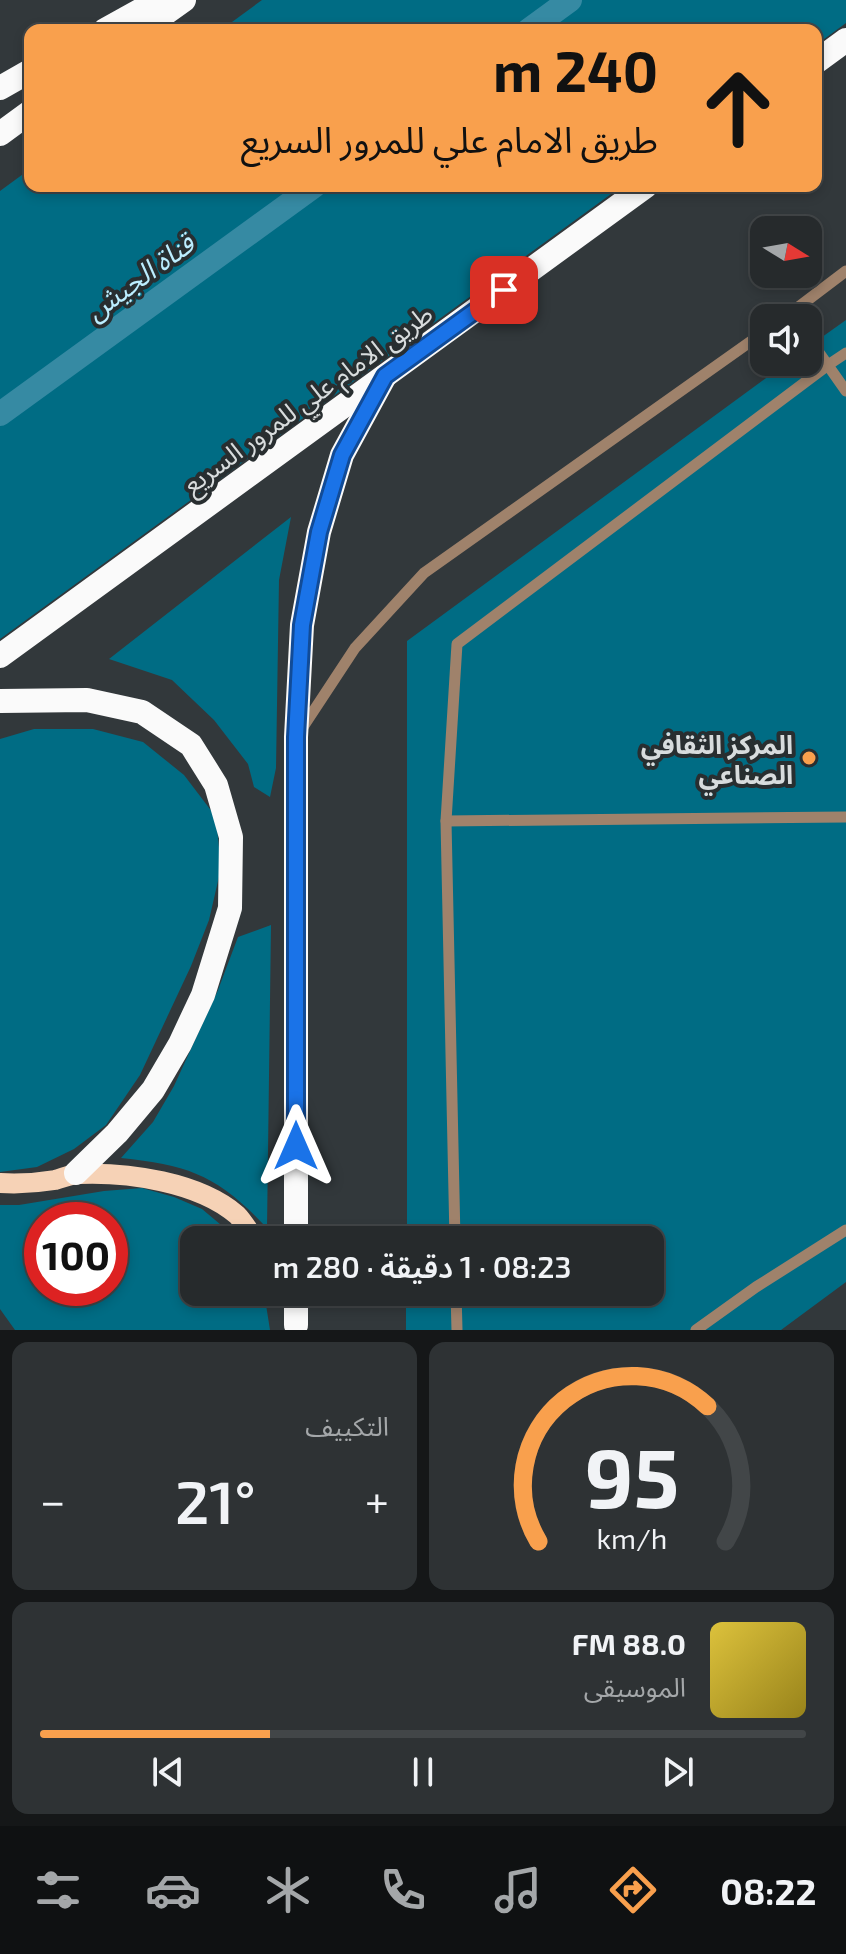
<!DOCTYPE html>
<html lang="ar">
<head>
<meta charset="utf-8">
<style>
	body { margin:0; font-family:"Exo 2","Noto Sans Arabic",sans-serif; background:#2e3234; color:#f1f3f6; direction:rtl; height:100vh; display:flex; flex-direction:column; font-size:30px; white-space:nowrap }
	* { box-sizing:border-box; margin:0 }
	p { font-size:26px; color:#a4a7a9 }
	.icon { flex:none; width:44px; height:44px; fill:none; stroke:currentColor; stroke-width:2; stroke-linecap:round; stroke-linejoin:round }
	.map { position:relative; height:1330px; overflow:hidden; direction:ltr }
	.sheet { display:flex; flex-direction:column; gap:12px; padding:12px; background:#151718; flex:1 }
	.sheet>* { flex:none }
	.top-card { position:absolute; left:24px; top:24px; width:798px; height:168px; border-radius:16px; box-shadow:0 4px 12px #0003,0 0 0 2px #424648; direction:rtl; background:#f9a04d; color:#111; overflow:hidden }
	.needle { width:52px; rotate:101deg }
	.fabs { position:absolute; left:750px; top:216px; display:grid; gap:16px }
	.fabs a { display:grid; place-items:center; width:72px; height:72px; border-radius:16px; background:#262a2c; box-shadow:0 4px 12px #0003,0 0 0 2px #424648; font-size:40px }
	.speed { position:absolute; left:24px; top:1202px; display:flex; gap:16px; font-size:40px; font-weight:700; text-align:center }
	.speed>* { display:grid; place-content:center; width:104px; height:104px; border-radius:50%; background:#262a2c; box-shadow:0 4px 12px #0003,0 0 0 2px #424648; line-height:1 }
	.speed .limit { border:12px solid #d22; background:#fff; color:#111 }
	.pin { position:absolute; display:grid; place-items:center; width:68px; height:68px; color:#fff; margin:-34px; border-radius:16px; box-shadow:0 4px 12px #0006 }
	.me { position:absolute; width:88px; margin:-44px; rotate:0deg; stroke-linejoin:round; filter:drop-shadow(0 0 6px #0008) }
	.turn { display:flex; align-items:center; gap:28px; height:168px; padding:0 32px; font-size:36px }
	.turn .icon { width:104px; height:104px; stroke-width:2.5 }
	.turn b { display:block; font-size:56px; line-height:68px }
	.big { font-size:60px; font-weight:600; line-height:1.1 }
	.sheet .tile { flex:1; display:flex; flex-direction:column; justify-content:center; gap:12px; min-width:0; padding:0 28px; border-radius:16px; background:#2e3234 }
	.sheet .dial { align-items:center; gap:0 }
	.dial svg { height:208px; overflow:visible; fill:none; stroke:#424648; stroke-width:7; stroke-linecap:round; text-anchor:middle }
	.dial text { fill:#f1f3f6; stroke:none }
	.song { display:flex; align-items:center; gap:24px }
	.cover { width:96px; height:96px; border-radius:12px; background:linear-gradient(135deg,hsl(50 70% 55%),hsl(50 70% 35%)) }
	.played { height:8px; border-radius:4px; background:linear-gradient(90deg,#f9a04d 30%,#424648 30%) }
	.keys { display:flex; justify-content:space-around; direction:ltr }
	.heat { display:flex; justify-content:space-between; align-items:center; font-size:44px; direction:ltr }
	.sheet .tiles { flex:1; display:grid; gap:12px; grid-template-columns:1fr 1fr }
	.tile:last-child { grid-column:span 2 }
	.trip { position:absolute; left:180px; top:1226px; width:484px; height:80px; border-radius:16px; background:#262a2c; box-shadow:0 4px 12px #0003,0 0 0 2px #424648; font-weight:600; line-height:80px; text-align:center; direction:rtl }
	.dock { display:flex; height:128px; justify-content:space-around; align-items:center; background:#0f1112; color:#a4a7a9 }
	.dock .icon { width:56px; height:56px }
	.dock .on { color:#f9a04d }
	.dock b { font-size:36px; color:#f1f3f6 }
	.map>svg:first-child { display:block }
	.green { fill:#006c84; fill-rule:evenodd }
	.lines { fill:none; stroke-linecap:round; stroke-linejoin:round }
	.canal { stroke:#368aa3; stroke-width:24 }
	.service { stroke:#9f826b; stroke-width:11 }
	.primary { stroke:#f6d2b6; stroke-width:20 }
	.motorway { stroke:#fafafa; stroke-width:24 }
	.route-casing { stroke:#114b97; stroke-width:20 }
	.route { stroke:#1a73e8; stroke-width:14 }
	.poi-dot { fill:#f9a04d; stroke:#282e30; stroke-width:3 }
	.labels { text-anchor:middle; dominant-baseline:central; stroke-width:8; stroke-linejoin:round; paint-order:stroke }
	.street-label { font-size:26px; fill:#d8dcdd; stroke:#282e30 }
	.poi-label { font-size:26px; font-weight:bold; fill:#d8dcdd; stroke:#282e30; text-anchor:end }
	.water-label { font-size:28px; font-style:italic; fill:#bceeff; stroke:#282e30 }
</style>
</head>
<body>
<div class="map">
<svg width="846" height="1330" viewBox="0 0 846 1330">
	<rect width="100%" height="100%" fill="#32383b"/>
	<g class="green">
		<path d="M262,0H846V23L816,45V30H221Z"/>
		<path d="M30,169V186H622L0,639V191Z"/>
		<path d="M846,320V1282L781,1330H406V1292H650V1240H407V641L788,362H808V347Z"/>
		<path d="M291,517L279,580L276,768L270,797L254,787L248,764L214,720L172,680L109,659Z"/>
		<path d="M34,729H93L143,742L184,775L216,817L221,868L209,920L191,966L140,1075L106,1125L74,1149L37,1167L0,1172V739Z"/>
		<path d="M271,925L267,1228C218,1176 190,1165 121,1158L153,1122L174,1086L218,990L238,937Z"/>
		<path d="M142,1188L174,1197L202,1209L239,1240H194V1292H264L270,1330H15L0,1309V1205H19L104,1191ZM42,1220H110V1288H42Z"/>
	</g>
	<g class="lines">
		<g class="canal">
			<path d="M529,30L570,0"/>
			<path d="M0,414L314,186"/>
		</g>
		<g class="service">
			<path d="M784,318L846,271"/>
			<path d="M808,337L846,391"/>
			<path d="M301,730L355,648L424,573L764,332"/>
			<path d="M446,821L846,817"/>
			<path d="M455,1240L446,821L457,644L828,365L846,353"/>
			<path d="M456,1292L457,1330"/>
			<path d="M696,1330L756,1287L846,1230"/>
		</g>
		<path class="primary" d="M0,1183C18,1184 37,1183 55,1180C63,1178 71,1174 79,1174C128,1172 199,1182 237,1215C244,1222 249,1232 255,1240"/>
		<g class="motorway">
			<path d="M105,30L159,0"/>
			<path d="M142,30L184,0"/>
			<path d="M816,62L846,40"/>
			<path d="M0,88L30,71"/>
			<path d="M0,134L30,112"/>
			<path d="M0,656L646,186"/>
			<path d="M0,701L87,700L142,712L191,745L216,785L231,837L230,908L203,995L180,1044L153,1090L117,1133L76,1173"/>
			<path d="M296,1240V737L302,625L319,532L342,455L385,376"/>
			<path d="M296,1325V1292"/>
		</g>
	</g>
	<g class="lines">
		<defs>
			<path id="route" d="M296,1146V737L302,625L319,532L342,455L385,376L504,290"/>
		</defs>
		<use href="#route" class="route-casing"/>
		<use href="#route" class="route"/>
	</g>
	<circle class="poi-dot" cx="809" cy="758" r="8"/>
	<g class="labels">
		<g class="street-label">
			<text transform="translate(307 398) rotate(-36)">طريق الامام علي للمرور السريع</text>
		</g>
		<g class="poi-label">
			<text x="793" y="743">المركز الثقافي<tspan x="793" dy="30">الصناعي</tspan></text>
		</g>
		<g class="water-label">
			<text transform="translate(139 276) rotate(-36)">قناة الجيش</text>
		</g>
	</g>
</svg>
<div class="fabs">
<a><svg class="needle" viewBox="-14 -14 28 28"><path d="M0-13l5 13h-10z" fill="#e53935"/><path d="M0 13l5-13h-10z" fill="#a4a7a9"/></svg></a>
<a><svg class="icon" aria-label="sound" viewBox="0 0 24 24"><path d="M4 9h4l5-4v14l-5-4H4zM17 9q2 3 0 6"/></svg></a>
</div>
<div class="speed"><div class="limit">100</div></div>
<div class="pin" style="left:504px;top:290px;background:#d93025"><svg class="icon" aria-label="arrive" viewBox="0 0 24 24"><path d="M6 21V4h12l-3 4 3 4H6"/></svg></div>
<svg class="me" style="left:296px;top:1146px" viewBox="-20 -20 40 40"><path d="M0-17L14 15 0 8-14 15z" fill="#1a73e8" stroke="#fff" stroke-width="4"/></svg>
<div class="trip">08:23 · 1 دقيقة · 280 m</div>
<div class="top-card">
<div class="turn"><svg class="icon" aria-label="ahead" viewBox="0 0 24 24"><path d="M12 20V5M6 11l6-6 6 6"/></svg><div><b>240 m</b>طريق الامام علي للمرور السريع</div></div>
</div>
</div>
<section class="sheet">
<div class="tiles">
<div class="tile dial"><svg viewBox="0 0 100 80">
<path d="M14 69A42 42 0 1 1 86 69"/>
<path d="M14 69A42 42 0 0 1 79 17" stroke="#f9a04d"/>
<text x="50" y="56" font-size="32" font-weight="700">95</text>
<text x="50" y="72" font-size="11">km/h</text>
</svg></div>
<div class="tile"><p>التكييف</p>
<div class="heat"><a>−</a><b class="big">21°</b><a>+</a></div>
</div>
<div class="tile">
<div class="song"><i class="cover"></i><div><b>88.0 FM</b><p>الموسيقى</p></div></div>
<div class="played"></div>
<div class="keys"><svg class="icon" aria-label="previous" viewBox="0 0 24 24"><path d="M18 5L8 12l10 7zM5 5v14"/></svg><svg class="icon" aria-label="pause" viewBox="0 0 24 24"><path d="M8 5v14M16 5v14"/></svg><svg class="icon" aria-label="next" viewBox="0 0 24 24"><path d="M6 5l10 7-10 7zM19 5v14"/></svg></div>
</div>
</div>
</section>
<nav class="dock">
<b>08:22</b>
<svg class="icon on" aria-label="directions" viewBox="0 0 24 24"><path d="M12 3l9 9-9 9-9-9zM9 14v-3h6M13 9l2 2-2 2"/></svg>
<svg class="icon" aria-label="music" viewBox="0 0 24 24"><path d="M9 18V5l10-2v13"/><circle cx="6" cy="18" r="3"/><circle cx="16" cy="16" r="3"/></svg>
<svg class="icon" aria-label="phone" viewBox="0 0 24 24"><path d="M5 4h4l2 5-3 2q2 4 5 5l2-3 5 2v4C11 20 4 13 5 4z"/></svg>
<svg class="icon" aria-label="climate" viewBox="0 0 24 24"><path d="M12 3v18M4 7l16 10M4 17L20 7"/></svg>
<svg class="icon" aria-label="car" viewBox="0 0 24 24"><path d="M5 17H2v-5l4-1 3-4h7l3 4 3 1v5h-3M9 17h6M6 11h13"/><circle cx="7" cy="17" r="2"/><circle cx="17" cy="17" r="2"/></svg>
<svg class="icon" aria-label="filters" viewBox="0 0 24 24"><path d="M4 7h16M4 17h16"/><circle cx="9" cy="7" r="2"/><circle cx="15" cy="17" r="2"/></svg>
</nav>
</body>
</html>
